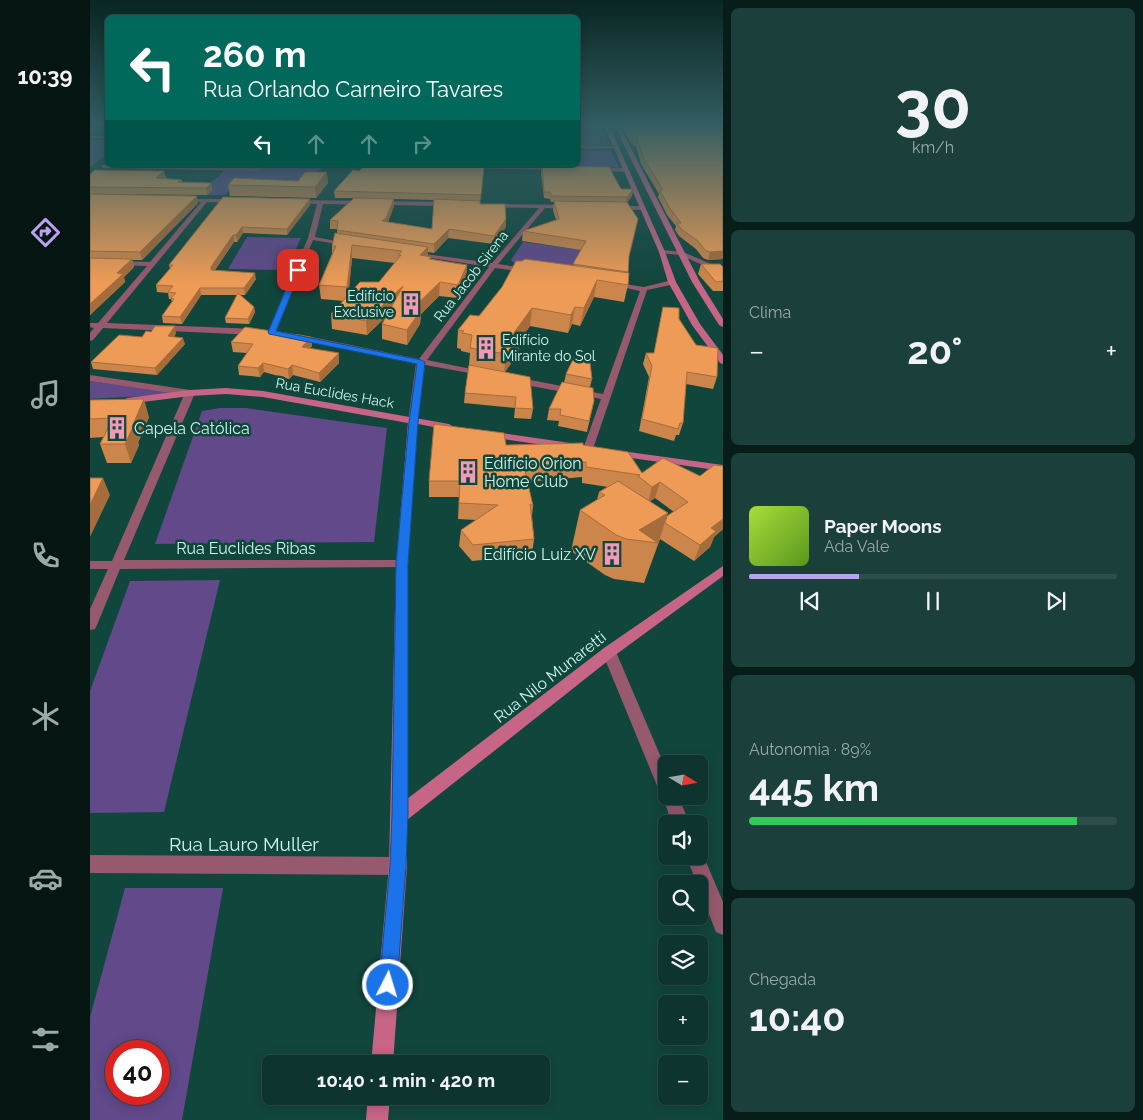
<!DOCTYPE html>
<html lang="pt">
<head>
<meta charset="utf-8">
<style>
	body { margin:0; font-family:Raleway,sans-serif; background:#1b3f3a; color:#f1f3f6; height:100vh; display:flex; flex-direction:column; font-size:19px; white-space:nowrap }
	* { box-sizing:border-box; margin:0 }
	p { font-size:16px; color:#9aaaaa }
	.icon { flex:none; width:28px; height:28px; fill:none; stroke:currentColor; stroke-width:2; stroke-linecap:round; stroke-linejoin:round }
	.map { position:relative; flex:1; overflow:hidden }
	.panel { display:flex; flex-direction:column; gap:8px; padding:8px; background:#071d19; width:420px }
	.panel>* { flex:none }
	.hud { position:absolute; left:15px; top:15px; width:475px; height:152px; border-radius:8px; box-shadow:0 2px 12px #0003,0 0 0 1px #2d4f4a; background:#00695c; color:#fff; overflow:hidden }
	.needle { width:32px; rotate:101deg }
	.controls { position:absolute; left:568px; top:755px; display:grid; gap:10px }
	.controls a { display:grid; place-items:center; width:50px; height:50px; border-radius:8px; background:#0d342e; box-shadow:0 2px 12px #0003,0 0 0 1px #2d4f4a; font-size:25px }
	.speed { position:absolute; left:15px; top:1040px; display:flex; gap:10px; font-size:25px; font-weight:700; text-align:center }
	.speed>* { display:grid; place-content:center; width:65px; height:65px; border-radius:50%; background:#0d342e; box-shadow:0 2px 12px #0003,0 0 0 1px #2d4f4a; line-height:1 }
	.speed .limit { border:8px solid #d22; background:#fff; color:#111 }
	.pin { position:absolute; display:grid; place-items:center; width:42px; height:42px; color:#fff; margin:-21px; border-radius:10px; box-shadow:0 2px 8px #0006 }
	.me { position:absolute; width:55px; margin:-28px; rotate:5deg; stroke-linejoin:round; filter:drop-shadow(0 0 4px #0008) }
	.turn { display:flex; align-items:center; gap:18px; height:105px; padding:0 15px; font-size:22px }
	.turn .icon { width:65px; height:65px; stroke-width:2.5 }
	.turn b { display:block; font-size:35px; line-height:42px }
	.lanes { display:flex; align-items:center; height:48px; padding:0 15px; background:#0003; justify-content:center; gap:25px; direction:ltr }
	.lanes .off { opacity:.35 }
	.big { font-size:38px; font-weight:700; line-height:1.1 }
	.panel .card { flex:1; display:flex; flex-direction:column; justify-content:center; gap:8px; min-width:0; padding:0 18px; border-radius:8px; background:#1b3f3a }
	.panel .dial { align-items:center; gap:0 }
	.dial b { font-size:65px; line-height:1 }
	.song { display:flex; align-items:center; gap:15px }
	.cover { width:60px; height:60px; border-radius:8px; background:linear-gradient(135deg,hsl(80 70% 55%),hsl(90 70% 35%)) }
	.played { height:5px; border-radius:2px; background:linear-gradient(90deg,#bca0f2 30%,#2d4f4a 30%) }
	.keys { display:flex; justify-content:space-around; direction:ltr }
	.heat { display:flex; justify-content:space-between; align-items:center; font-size:28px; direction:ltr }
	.charge { height:8px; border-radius:4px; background:linear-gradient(90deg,#34c759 89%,#2d4f4a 0) }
	.trip { position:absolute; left:172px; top:1055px; width:288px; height:50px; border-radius:8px; background:#0d342e; box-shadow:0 2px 12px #0003,0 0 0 1px #2d4f4a; font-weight:700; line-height:50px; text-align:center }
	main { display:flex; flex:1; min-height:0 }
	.tab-bar { display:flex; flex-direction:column; width:90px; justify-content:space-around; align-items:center; background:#051512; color:#9aaaaa }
	.tab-bar .icon { width:35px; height:35px }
	.tab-bar .current { color:#bca0f2 }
	.tab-bar b { font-size:22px; color:#f1f3f6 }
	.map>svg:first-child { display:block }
	.green { fill:#61498a; fill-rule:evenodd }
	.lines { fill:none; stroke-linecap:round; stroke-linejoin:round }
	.street { fill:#97596d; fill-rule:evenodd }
	.secondary { fill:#c76587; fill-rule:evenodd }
	.wall { fill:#cc854a; fill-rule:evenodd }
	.shaded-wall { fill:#a66c3c }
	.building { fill:#ed9b56; stroke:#a66c3c }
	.route { fill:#1a73e8; stroke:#114b97 }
	.labels { text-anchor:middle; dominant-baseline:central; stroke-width:5; stroke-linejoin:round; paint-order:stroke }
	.far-street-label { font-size:14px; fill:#c9f5ea; stroke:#11463d }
	.far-poi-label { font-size:14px; fill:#c9f5ea; stroke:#11463d; text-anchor:end }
	.poi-label { font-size:16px; fill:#c9f5ea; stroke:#11463d; text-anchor:start }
	.street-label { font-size:16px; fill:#c9f5ea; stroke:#11463d }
	.near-street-label { font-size:19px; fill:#c9f5ea; stroke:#11463d }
</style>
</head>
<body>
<main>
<nav class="tab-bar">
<b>10:39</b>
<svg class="icon current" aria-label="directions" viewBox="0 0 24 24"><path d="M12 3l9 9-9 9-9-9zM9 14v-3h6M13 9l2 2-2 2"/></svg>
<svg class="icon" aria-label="music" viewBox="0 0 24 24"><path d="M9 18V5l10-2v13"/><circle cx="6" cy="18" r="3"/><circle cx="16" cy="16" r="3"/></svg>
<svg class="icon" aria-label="phone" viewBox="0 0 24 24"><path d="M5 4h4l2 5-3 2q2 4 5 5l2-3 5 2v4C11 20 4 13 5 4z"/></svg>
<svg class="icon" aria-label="climate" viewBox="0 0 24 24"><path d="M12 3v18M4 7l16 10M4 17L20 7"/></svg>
<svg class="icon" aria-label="car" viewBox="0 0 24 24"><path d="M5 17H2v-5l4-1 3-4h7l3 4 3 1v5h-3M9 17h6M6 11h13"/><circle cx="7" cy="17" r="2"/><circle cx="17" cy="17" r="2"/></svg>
<svg class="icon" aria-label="filters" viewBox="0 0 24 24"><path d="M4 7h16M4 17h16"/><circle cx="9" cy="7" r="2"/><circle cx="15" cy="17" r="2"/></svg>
</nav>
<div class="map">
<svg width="633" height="1120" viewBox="0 0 633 1120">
	<rect width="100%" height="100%" fill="#11463d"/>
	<g class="green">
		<path d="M488,126L512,127L520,145H488Z"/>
		<path d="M0,140H18L17,154L0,167Z"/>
		<path d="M488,150L521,151L529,167L442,165H488Z"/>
		<path d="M176,165H238L207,184L143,186L135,195H113C114,183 128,180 134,170L171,171Z"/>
		<path d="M157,237L210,238H211L196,270L138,269Z"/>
		<path d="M433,242L492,250L481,271L424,263L421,260Z"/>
		<path d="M0,381L91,394L0,399Z"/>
		<path d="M130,408H156L297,428L284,542L65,544L112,411Z"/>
		<path d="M130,580L74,812L0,813V691L40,581Z"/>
		<path d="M35,888H133L92,1120H0V1017ZM69,1051V1094H26V1051Z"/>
	</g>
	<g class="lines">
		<g class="street">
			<rect x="0" y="136" width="18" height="2"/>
			<path d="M488,145L525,146L528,148L488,149Z"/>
			<path d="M11,165L169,167L171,165H177L170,171L13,168Z"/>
			<path d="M333,165L467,166L470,168L467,170L336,167Z"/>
			<path d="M505,167L535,168L538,170L535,172L503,170Z"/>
			<path d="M90,199H147L150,201L147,203L117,202L17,323L167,329L171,332L167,335L13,328L3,340L0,341V333L4,328L0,327V323H8L57,266L0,264V260L60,262L111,202H92Z"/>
			<path d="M202,200L360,202L363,204L360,206L233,204L225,237L261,244L258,246L223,240L186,332L182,335L178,332L218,238L227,204L200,203Z"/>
			<path d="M395,204L480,205L483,207L480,209L455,208L408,264L441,269V273L405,268L337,360L396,372V376L335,365L328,422L323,425L318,422L326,363L204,339V335L207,334L329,359L399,267L322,255L319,253L320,252L402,263L449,208L397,207Z"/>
			<path d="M525,206H552L555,208L552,210L523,209Z"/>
			<path d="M572,250L593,252L633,269V274L590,255L570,253L569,252Z"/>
			<path d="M582,280H585V284L557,290L503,449L498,452L494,451L493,449L511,399L425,383L420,380L425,377L513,394L550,291L518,284L522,282L554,287Z"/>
			<path d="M0,375L100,390L105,393L34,560H312L318,564L316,567L30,569L7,625L5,629L0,630V609L18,569H0V561H22L94,395L0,381Z"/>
			<path d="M519,646L524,648L526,652L576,769V796H588L600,824H582L572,794L568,788L512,652L514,648Z"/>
			<path d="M609,849L611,850L633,902V935L626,932L596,856H609Z"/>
			<path d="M0,855L308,857L314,860L317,866L314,872L308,875L0,873Z"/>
		</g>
		<g class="secondary">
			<path d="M514,125H519L575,252L586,282L610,324L633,355V364L630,363L602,325L578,282L569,252Z"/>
			<path d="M524,125H529L610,282L633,319V327L629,325L602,282Z"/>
			<path d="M136,388L173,391L359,424L364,427L359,430L328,424L318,564L317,799L514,648L633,566V576L524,656L317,820V866L303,1064H281L299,866L306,564L318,423L173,397L136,394L100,396L37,404L32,401L37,398L100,390Z"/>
			<path d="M398,431L480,443L485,446L480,449L394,436V432Z"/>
			<path d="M524,450L633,465V471L520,455L519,453L520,451Z"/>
			<path d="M278,1096H300L298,1120H276Z"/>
		</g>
	</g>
	<g class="wall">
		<path d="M531,125H633V259L618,260L613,258L606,249L589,236L585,230L586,226L577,215L568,197L569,194L551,164L546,146L542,145Z"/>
		<path d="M452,166L531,189H543L542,196L537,202L539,258L538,273V285L534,302L504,297L490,326L482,324L478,333L440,326L430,340L428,354L415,372L443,409L441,419L424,418L425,408L374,403L375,393L379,365L380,353L371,351V349L367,348L368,330L389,316L483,266L491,250L432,241L433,231L466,220L463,210L464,202H461L460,199L454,198L451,173Z"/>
		<path d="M394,167L390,204L416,227L404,244L358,238L344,253L338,252V257H341V259L377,265L376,278L367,298L349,296L331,314L330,324L317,345L292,339V324L297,316L277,335L242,329L241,314L254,301L231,299L229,285L242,254V246L247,233V229H240V220L264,198H245L244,191L269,171ZM304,199L344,200L342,229L298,222L304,206ZM262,258L305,263L289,282L258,296Z"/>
		<path d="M74,171L76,178L92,180V183H121L122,190L117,195L0,194V174Z"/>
		<path d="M208,181L238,183L226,198L140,196L138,185Z"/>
		<path d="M0,194L108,203L52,260H42L44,267L34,277L35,282L0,315Z"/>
		<path d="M133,197L220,199V205L197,235L153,233L147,242H144L125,270L166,279L155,295H150L164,307L165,312L159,324L136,323L135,318L147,295H111L92,324L73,323L72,316L82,302L81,299H79L78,293L67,292L66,285L80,269L79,265Z"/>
		<path d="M611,264L633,267V291H623L608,274Z"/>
		<path d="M573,307L589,319L627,377L623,389L596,384L593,423L589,435H586L584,441L549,431L559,377L553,364L556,353H564Z"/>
		<path d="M86,333L84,337L95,344L67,375L3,369L1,362L52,337Z"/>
		<path d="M221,337L222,346L220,348L249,363L230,382L203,375L199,379L174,372L170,377L149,375L148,366L157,353L143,352L141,342Z"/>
		<path d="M476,374L502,379L500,387L504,401L497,432L468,426L469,421L457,420L459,409L474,383Z"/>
		<path d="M0,400L59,417L48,443L49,445L41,463H17L10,444L14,437L0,438Z"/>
		<path d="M416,445H493L552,473L610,476L633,466V529L624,537L620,547L604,561L570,539L554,583L524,579L515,575L481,551L490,510L507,500L509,492L518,487L492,483V477L437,482L443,506L442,516L444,539L442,555L382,561L369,546L371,530L386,520L368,519L369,497H339V481ZM565,498L584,512L577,516L560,501Z"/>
	</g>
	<g class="shaded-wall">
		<path d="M74,171L76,178H66Z"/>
		<path d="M237,172L238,183L226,198L225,187Z"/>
		<path d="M121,183L122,190L117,195L116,188Z"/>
		<path d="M543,189L542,196L536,204L537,197Z"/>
		<path d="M107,196L108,203L52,260L50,252Z"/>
		<path d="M220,199V205L197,235V229Z"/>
		<path d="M304,199V206L296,226L292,221Z"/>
		<path d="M416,219V227L404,244V236Z"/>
		<path d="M152,227L153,233L147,242L146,235Z"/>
		<path d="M359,229L358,238L344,253V244Z"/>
		<path d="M143,235L144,242L122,274L121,267Z"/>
		<path d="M262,245V258L258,301L257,287Z"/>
		<path d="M338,247V260L330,255Z"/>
		<path d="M633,251V259L618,260L620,252Z"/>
		<path d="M42,259L44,267L34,277L35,282L0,315V304L27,273Z"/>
		<path d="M377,265L376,278L367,298L368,285Z"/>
		<path d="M165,273L166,279L155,295L154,288Z"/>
		<path d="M507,280L504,297L490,326L494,308Z"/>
		<path d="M350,282L349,296L331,314L330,324L317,345V330L323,308Z"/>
		<path d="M313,286V300L277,335L276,321Z"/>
		<path d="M110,288L111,295L92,324L90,317Z"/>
		<path d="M164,307L165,312L159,324L158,319Z"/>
		<path d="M485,307L482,324L478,333L481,315Z"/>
		<path d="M442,308L440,326L430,340L428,354L414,373L416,354L423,334Z"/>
		<path d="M85,326L86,333L80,343L78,336Z"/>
		<path d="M221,337L222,346L213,356L212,347Z"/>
		<path d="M93,338L95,344L67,375L65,368Z"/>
		<path d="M249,353V363L230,382L229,373Z"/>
		<path d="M173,363L174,372L170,377L168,368Z"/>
		<path d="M202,365L203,375L199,379L198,369Z"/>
		<path d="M54,399L59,417L48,443L49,445L41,463L35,444Z"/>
		<path d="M13,478L20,495L0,537V505Z"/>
		<path d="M570,482L565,498L558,503L562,487Z"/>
		<path d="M578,513L565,553L564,554L568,543L549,530Z"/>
		<path d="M633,519V529L624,537L620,547L604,561L610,545L621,528Z"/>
	</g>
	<g class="building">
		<path d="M536,125H633V251L620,252L615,250L608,241L591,229L587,223H591L579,207L570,190H573L553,157L547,139H543Z"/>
		<path d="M276,165L394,167L391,195L244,191L263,170L269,171Z"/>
		<path d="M452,166L519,167L531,189H543L537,197L462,196L460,192H454Z"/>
		<path d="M5,170L74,171L66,178L92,180L88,182L121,183L116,188L0,187V174Z"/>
		<path d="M215,172H237L225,187L138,185L144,178L208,181Z"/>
		<path d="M0,194L107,196L50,252L0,251Z"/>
		<path d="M133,197L220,199L197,229L152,227L146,235H143L121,267V270L165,273L154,288H110L90,317L72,316L84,299L81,298L86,293L78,292L83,286L66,285L83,265H79Z"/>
		<path d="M264,198L304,199L296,218L292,221L342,229L344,199L390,201V204H415L416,219L404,236L359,229L344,244L247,230L248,221L240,220Z"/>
		<path d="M464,201L537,202L548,219L539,256L538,272L483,264L496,241L433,231L469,219Z"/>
		<path d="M245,233L338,247L330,255L341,257L339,259L377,265L368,285L350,282L323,308L331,310L317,330L292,324L313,286L276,321L241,314L270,282H289L311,255H308L312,251L262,245L257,287L229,285L246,246H242Z"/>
		<path d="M0,258L42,259L27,273L33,274L0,304Z"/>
		<path d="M435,259L539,273L538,285L507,280L494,308L485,307L481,315L442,308L423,334L430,336L416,354L380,348L382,335L372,333L374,331L368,330L380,315L389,316L412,287L426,261H432Z"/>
		<path d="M611,264H630L633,267V281L626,282Z"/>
		<path d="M148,293L164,307L158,319L135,318Z"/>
		<path d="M573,307L589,308V319L606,345L628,348L627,377L597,372L593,423H590L588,429L552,419L562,366L556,353H564Z"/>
		<path d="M65,326H85L78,336L93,338L65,368L1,362L29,335L52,337L56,331L61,332Z"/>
		<path d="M155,327L221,337L212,347L249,353L229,373L202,365L198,369L173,363L168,368L148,366L163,344L141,342Z"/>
		<path d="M486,353L499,355L502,379L476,374Z"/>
		<path d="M379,365L440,377L443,409L425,408L426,397L375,393Z"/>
		<path d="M472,382L503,388L504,401L499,421L470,415L471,409H459Z"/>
		<path d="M54,399L42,427H43L35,444H10L23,418L0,419V400Z"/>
		<path d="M344,424L414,433L416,445L493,443V445L538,452L552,473L573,458L610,476L624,465L633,466V519L621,528L626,531L610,545L575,523L577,516L598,502L570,482L562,487L548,476L550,475L496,467V462L434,466L443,506L440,504L444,539L383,545L371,530L408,505L369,503L370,481H339Z"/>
		<path d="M0,478H13L0,505Z"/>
		<path d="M528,481L578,513L549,530L568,543L536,539L526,535L490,510L515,495L509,492Z"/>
	</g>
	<linearGradient id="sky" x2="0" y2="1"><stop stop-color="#092622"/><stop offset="0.44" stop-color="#325d62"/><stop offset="1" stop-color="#325d62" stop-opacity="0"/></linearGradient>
	<rect width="633" height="282" fill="url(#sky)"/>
	<path class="route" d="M208,268L211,270L186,331L331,360L335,362L328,422L318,564V815L316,866L307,985L305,991L298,994L292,991L289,985L300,866L302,815L306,564L319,422L327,364L179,334L178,332L204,270Z"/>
	<defs>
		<symbol id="building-bare" viewBox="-9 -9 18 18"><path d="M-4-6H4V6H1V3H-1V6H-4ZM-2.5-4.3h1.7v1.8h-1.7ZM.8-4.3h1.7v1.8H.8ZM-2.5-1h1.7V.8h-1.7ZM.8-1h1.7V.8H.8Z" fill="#f09ab5" stroke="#11463d" stroke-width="2.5" paint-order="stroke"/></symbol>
	</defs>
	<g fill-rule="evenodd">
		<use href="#building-bare" x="305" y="288" width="32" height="32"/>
		<use href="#building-bare" x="380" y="332" width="32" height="32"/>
		<use href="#building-bare" x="11" y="412" width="32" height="32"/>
		<use href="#building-bare" x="362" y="456" width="32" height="32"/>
		<use href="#building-bare" x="506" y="538" width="32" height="32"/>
	</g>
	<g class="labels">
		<g class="far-street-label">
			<text transform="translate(381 276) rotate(-52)">Rua Jacob Sirena</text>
			<text transform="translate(245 393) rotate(10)">Rua Euclides Hack</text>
		</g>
		<g class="far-poi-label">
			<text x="304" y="296">Edifício<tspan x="304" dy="16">Exclusive</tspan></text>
			<text x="412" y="340" text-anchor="start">Edifício<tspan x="412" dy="16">Mirante do Sol</tspan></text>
		</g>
		<g class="poi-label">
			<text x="44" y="428">Capela Católica</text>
			<text x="394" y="463">Edifício Orion<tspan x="394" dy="18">Home Club</tspan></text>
			<text x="506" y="554" text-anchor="end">Edifício Luiz XV</text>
		</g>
		<g class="street-label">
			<text x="156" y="548">Rua Euclides Ribas</text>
			<text transform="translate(460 677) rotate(-38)">Rua Nilo Munaretti</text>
		</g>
		<g class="near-street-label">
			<text x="154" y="844">Rua Lauro Muller</text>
		</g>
	</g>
</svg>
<div class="controls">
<a><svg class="needle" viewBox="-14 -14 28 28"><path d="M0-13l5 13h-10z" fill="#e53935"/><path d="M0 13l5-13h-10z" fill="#9aaaaa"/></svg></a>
<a><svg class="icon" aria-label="sound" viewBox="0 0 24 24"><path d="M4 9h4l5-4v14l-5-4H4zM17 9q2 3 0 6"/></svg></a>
<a><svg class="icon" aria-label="search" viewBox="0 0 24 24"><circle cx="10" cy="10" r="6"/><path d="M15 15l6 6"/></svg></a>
<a><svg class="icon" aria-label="layers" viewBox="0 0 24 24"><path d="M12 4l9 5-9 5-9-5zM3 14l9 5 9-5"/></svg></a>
<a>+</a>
<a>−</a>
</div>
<div class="speed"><div class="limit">40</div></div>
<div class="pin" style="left:208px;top:270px;background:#d93025"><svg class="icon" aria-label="arrive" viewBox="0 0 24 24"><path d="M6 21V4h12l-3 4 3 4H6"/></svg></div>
<svg class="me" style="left:298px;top:985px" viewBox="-20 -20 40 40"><circle r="17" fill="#1a73e8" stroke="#fff" stroke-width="3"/><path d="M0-11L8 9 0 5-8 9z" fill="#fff"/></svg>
<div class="trip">10:40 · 1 min · 420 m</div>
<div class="hud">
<div class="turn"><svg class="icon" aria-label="left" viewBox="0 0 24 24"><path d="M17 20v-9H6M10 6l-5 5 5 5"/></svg><div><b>260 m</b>Rua Orlando Carneiro Tavares</div></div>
<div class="lanes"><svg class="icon" aria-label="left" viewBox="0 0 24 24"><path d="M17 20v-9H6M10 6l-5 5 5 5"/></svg><svg class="icon off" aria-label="ahead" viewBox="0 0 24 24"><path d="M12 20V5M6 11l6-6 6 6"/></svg><svg class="icon off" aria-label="ahead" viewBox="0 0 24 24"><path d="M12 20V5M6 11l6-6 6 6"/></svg><svg class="icon off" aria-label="right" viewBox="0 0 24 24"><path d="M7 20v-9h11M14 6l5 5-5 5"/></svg></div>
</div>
</div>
<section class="panel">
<div class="card dial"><b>30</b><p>km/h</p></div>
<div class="card"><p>Clima</p>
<div class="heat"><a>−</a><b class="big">20°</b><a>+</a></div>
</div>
<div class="card">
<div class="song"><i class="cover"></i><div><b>Paper Moons</b><p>Ada Vale</p></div></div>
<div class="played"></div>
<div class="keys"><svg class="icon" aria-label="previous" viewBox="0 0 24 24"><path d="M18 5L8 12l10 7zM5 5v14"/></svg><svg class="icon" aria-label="pause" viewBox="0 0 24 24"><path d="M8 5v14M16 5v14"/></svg><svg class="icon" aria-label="next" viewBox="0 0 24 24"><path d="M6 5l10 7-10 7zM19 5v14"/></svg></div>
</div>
<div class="card"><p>Autonomia · 89%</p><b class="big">445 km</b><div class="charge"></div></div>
<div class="card"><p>Chegada</p><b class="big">10:40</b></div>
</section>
</main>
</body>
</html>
